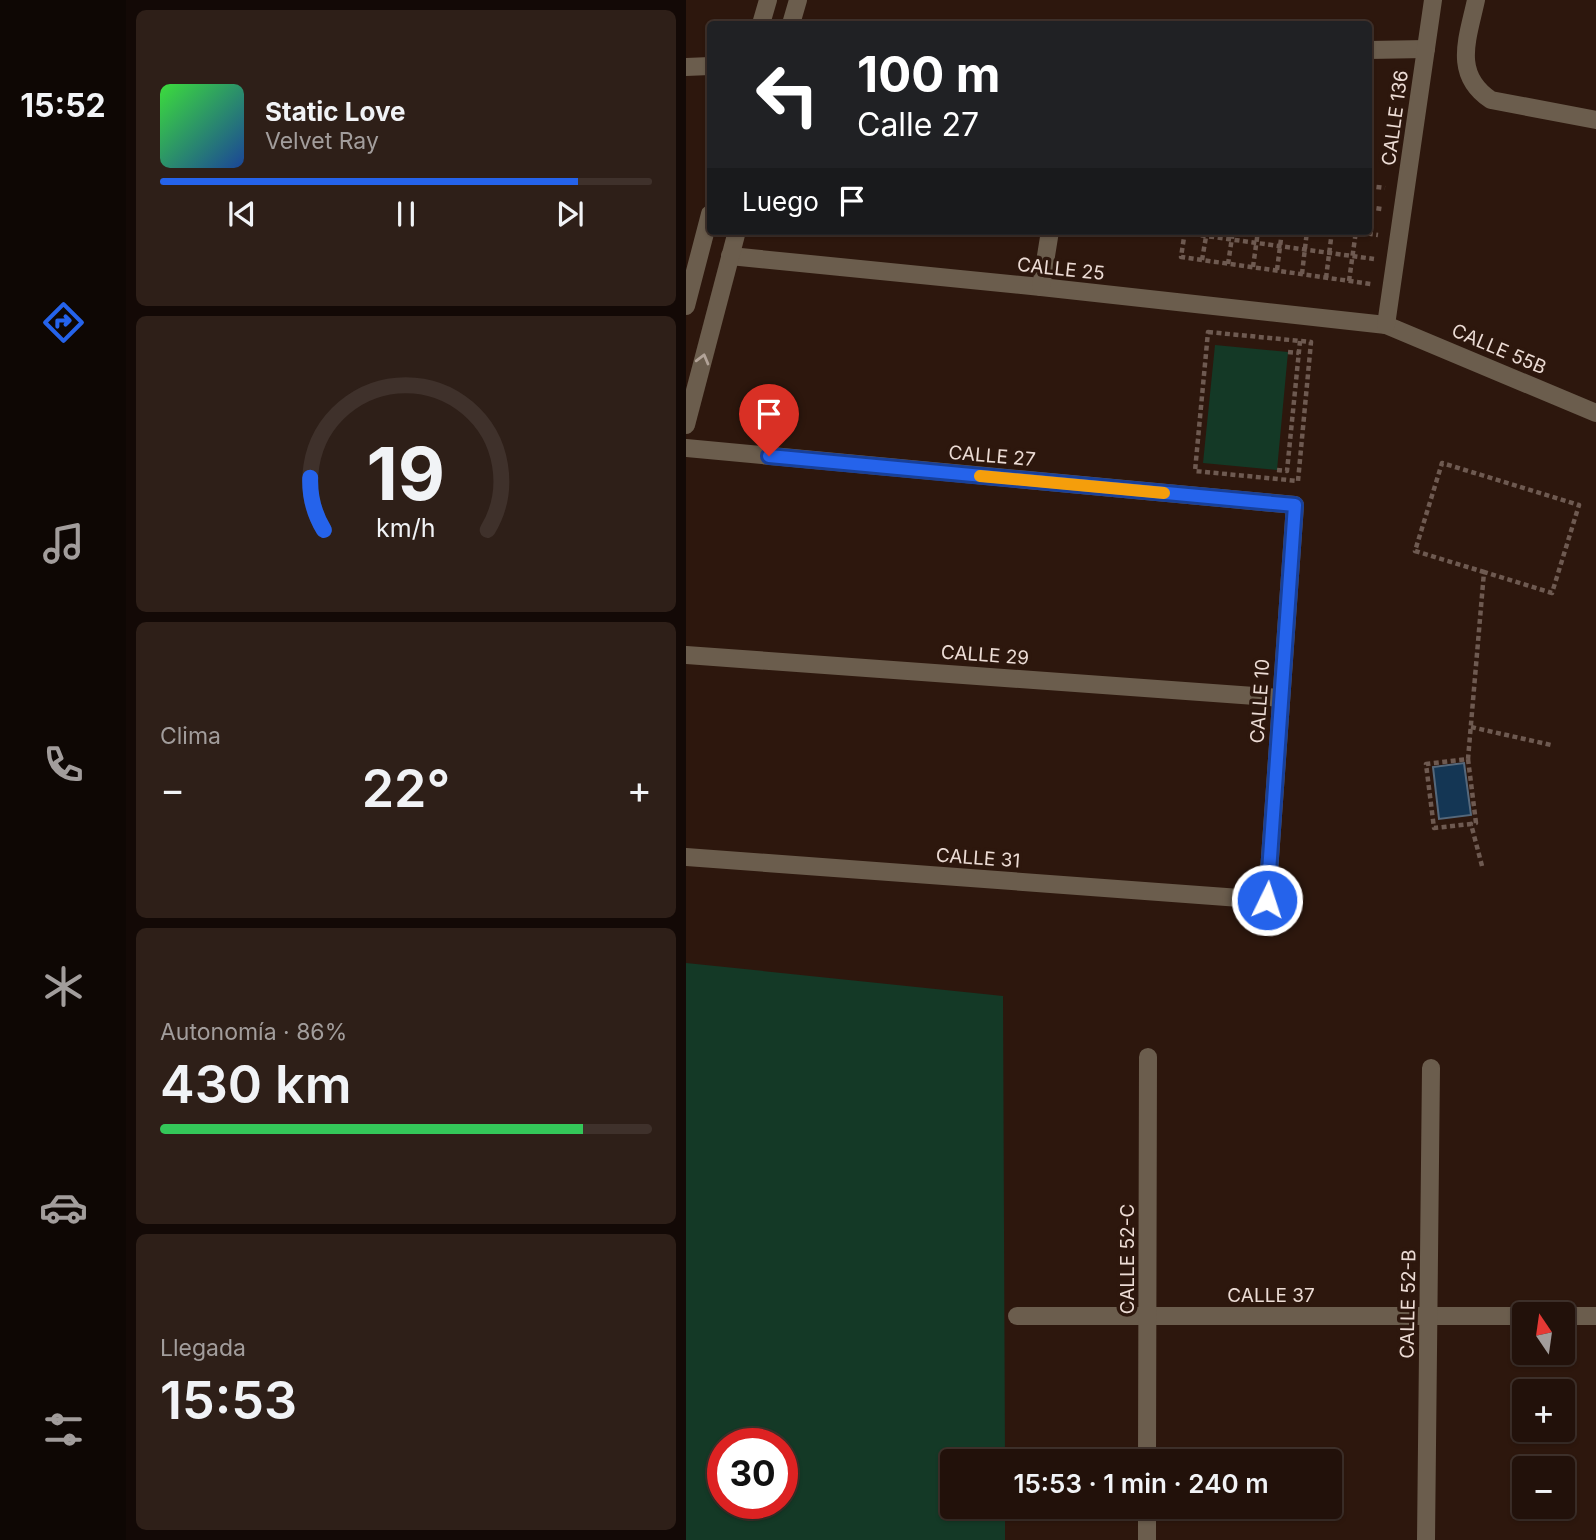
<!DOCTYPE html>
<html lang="es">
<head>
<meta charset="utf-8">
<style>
	body { margin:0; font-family:Inter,sans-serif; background:#2e1f18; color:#f1f3f6; height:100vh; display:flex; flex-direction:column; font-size:26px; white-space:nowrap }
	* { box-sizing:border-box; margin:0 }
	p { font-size:23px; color:#a29d9c }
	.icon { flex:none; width:38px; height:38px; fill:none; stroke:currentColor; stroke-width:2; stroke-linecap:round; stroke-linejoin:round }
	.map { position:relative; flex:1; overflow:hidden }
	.side { display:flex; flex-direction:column; gap:10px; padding:10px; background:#130906; width:560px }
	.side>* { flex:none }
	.banner { position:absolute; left:21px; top:21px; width:665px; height:214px; border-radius:7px; box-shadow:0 2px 5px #0004,0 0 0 2px #3f312b; background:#202124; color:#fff; overflow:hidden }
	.needle { width:46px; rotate:347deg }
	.tools { position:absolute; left:826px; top:1302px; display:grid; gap:14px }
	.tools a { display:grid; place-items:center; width:63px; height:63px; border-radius:7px; background:#22110a; box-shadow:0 2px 5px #0004,0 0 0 2px #3f312b; font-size:35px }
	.speed { position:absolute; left:21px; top:1428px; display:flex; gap:14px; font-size:35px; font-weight:700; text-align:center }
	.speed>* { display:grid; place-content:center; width:91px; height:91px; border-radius:50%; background:#22110a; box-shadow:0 2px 5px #0004,0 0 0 2px #3f312b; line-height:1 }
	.speed .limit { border:10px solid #d22; background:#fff; color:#111 }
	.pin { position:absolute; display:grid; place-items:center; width:60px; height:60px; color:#fff; margin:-72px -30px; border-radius:50% 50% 50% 0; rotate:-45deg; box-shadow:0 0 7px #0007 }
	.pin .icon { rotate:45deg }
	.me { position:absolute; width:77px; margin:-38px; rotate:4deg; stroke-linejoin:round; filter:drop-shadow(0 0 5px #0008) }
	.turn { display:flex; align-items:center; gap:24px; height:147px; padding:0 35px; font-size:32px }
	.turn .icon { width:91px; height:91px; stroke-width:2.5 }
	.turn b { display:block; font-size:49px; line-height:60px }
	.then { display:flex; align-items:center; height:66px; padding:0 35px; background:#0003; gap:14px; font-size:26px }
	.big { font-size:52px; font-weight:600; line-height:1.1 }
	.side .tile { flex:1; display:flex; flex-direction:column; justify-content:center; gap:10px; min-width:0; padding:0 24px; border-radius:10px; background:#2e1f18 }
	.side .dial { align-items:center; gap:0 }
	.dial svg { height:182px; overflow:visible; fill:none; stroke:#3f312b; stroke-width:7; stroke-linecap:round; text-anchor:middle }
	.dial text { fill:#f1f3f6; stroke:none }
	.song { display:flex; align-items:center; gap:21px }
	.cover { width:84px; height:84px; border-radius:10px; background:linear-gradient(135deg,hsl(120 70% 55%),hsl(220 70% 35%)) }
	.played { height:7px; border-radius:4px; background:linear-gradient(90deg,#2563eb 85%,#3f312b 85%) }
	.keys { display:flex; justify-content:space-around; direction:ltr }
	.heat { display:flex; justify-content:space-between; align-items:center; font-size:38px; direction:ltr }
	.charge { height:10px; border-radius:5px; background:linear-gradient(90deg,#34c759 86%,#3f312b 0) }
	.trip { position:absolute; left:254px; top:1449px; width:402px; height:70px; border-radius:7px; background:#22110a; box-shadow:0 2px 5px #0004,0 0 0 2px #3f312b; font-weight:600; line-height:70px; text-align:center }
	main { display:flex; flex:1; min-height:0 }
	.tab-bar { display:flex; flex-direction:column; width:126px; justify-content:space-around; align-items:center; background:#0e0704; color:#a29d9c }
	.tab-bar .icon { width:49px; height:49px }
	.tab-bar .active { color:#2563eb }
	.tab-bar b { font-size:32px; color:#f1f3f6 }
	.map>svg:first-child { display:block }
	.green { fill:#143926; fill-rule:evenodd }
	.water { fill:#143654; stroke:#55687b; stroke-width:2 }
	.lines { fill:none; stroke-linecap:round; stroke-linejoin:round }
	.path { stroke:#6e5a51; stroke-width:4.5; stroke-dasharray:5 3.5; stroke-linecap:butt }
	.minor { stroke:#6b5d4d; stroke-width:18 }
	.oneway { stroke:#b2a398 }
	.route-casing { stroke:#184099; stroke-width:18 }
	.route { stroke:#2563eb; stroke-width:12 }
	.slow { stroke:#f59e0b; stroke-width:12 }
	.labels { text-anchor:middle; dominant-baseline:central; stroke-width:7; stroke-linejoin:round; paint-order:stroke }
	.street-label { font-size:19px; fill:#ecdcd5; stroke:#2d170d }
</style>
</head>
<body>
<main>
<nav class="tab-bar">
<b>15:52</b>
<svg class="icon active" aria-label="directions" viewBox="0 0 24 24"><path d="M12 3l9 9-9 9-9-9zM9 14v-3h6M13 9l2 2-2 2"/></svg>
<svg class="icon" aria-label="music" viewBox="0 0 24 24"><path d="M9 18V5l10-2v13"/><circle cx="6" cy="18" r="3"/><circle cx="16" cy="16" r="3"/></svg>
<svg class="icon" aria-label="phone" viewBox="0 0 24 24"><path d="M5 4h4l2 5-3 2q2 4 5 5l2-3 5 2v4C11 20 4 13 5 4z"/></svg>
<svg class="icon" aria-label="climate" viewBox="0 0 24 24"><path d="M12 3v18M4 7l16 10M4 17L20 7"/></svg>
<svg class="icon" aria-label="car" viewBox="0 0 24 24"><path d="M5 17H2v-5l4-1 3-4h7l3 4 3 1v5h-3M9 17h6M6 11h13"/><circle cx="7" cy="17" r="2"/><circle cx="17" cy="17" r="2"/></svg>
<svg class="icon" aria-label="filters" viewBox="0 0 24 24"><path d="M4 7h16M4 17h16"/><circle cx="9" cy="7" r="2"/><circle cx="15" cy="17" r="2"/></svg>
</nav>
<section class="side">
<div class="tile">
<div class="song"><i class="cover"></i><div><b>Static Love</b><p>Velvet Ray</p></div></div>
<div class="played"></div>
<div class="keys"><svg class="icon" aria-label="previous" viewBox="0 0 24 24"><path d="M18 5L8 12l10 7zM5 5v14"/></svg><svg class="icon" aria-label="pause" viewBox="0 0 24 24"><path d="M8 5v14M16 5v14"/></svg><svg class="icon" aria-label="next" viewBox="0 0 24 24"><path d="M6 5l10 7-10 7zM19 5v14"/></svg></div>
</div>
<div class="tile dial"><svg viewBox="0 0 100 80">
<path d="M14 69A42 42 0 1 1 86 69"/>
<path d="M14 69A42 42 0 0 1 8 46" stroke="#2563eb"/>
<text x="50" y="56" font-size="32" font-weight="700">19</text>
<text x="50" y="72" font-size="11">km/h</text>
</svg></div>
<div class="tile"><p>Clima</p>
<div class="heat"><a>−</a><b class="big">22°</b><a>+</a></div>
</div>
<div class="tile"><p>Autonomía · 86%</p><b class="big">430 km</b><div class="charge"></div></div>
<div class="tile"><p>Llegada</p><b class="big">15:53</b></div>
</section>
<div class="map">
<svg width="910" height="1540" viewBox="0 0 910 1540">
	<rect width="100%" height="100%" fill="#2d170d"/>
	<g class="green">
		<path d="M529,345L602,352L591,470L517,463Z"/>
		<path d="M0,963L317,996L319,1461H266V1507H319V1540H0ZM37,1444H96V1503H37Z"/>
	</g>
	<path class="water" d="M778,763L785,815L753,819L747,767Z"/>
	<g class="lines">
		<g class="path">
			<path d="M682,186L699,188"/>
			<path d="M682,207L696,209"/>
			<path d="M499,231L495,257L685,284"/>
			<path d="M665,231L692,235"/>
			<path d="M498,233L688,259"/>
			<path d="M516,260L521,231"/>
			<path d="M542,264L547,231"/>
			<path d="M567,267L572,231"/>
			<path d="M591,270L596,231"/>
			<path d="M616,274L621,231"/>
			<path d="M640,278L646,231"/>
			<path d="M663,281L670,231"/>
			<path d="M522,332L625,342L612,481L509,471Z"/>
			<path d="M602,352L613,353"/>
			<path d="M591,470L601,471L614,341"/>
			<path d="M785,727L865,745"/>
			<path d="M782,759L790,823L785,824"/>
			<path d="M796,866L785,824L748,828L740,764L782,759L798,572L866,593L893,505L756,463L729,551L798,572"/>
		</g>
		<g class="minor">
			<path d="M790,0C782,38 766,74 805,100L910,120"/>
			<path d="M75,24L82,0"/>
			<path d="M105,24L112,0"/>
			<path d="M682,50L740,49"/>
			<path d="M0,67L24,66"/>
			<path d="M44,256L355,287L700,325L910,413"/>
			<path d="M355,287L364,231"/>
			<path d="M0,306L24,214"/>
			<path d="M700,325L747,0"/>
			<path d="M0,425L51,231"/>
			<path d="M0,448L609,505L581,900L0,857"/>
			<path d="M0,655L595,698"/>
			<path d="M331,1316H838"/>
			<path d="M877,1316H910"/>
			<path d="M461,1461L462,1057"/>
			<path d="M461,1540V1507"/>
			<path d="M740,1540L745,1068"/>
		</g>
	</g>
	<defs><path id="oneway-chevron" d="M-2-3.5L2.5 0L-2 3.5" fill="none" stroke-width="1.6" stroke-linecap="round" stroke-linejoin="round" transform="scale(1.75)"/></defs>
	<use class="oneway" href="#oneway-chevron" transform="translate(17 359) rotate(-75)"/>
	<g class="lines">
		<defs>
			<path id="route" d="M83,456L609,505L581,900"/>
		</defs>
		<use href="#route" class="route-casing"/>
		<use href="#route" class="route"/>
		<path class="slow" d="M294,476L478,493"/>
	</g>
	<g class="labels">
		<g class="street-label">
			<text transform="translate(709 118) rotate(-82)">CALLE 136</text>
			<text transform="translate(375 269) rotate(6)">CALLE 25</text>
			<text transform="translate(813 349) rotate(23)">CALLE 55B</text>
			<text transform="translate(306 456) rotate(5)">CALLE 27</text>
			<text transform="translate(299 655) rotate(4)">CALLE 29</text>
			<text transform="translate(574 701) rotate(-86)">CALLE 10</text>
			<text transform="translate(292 858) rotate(4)">CALLE 31</text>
			<text transform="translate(441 1259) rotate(-90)">CALLE 52-C</text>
			<text x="585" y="1295">CALLE 37</text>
			<text transform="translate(722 1304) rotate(-89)">CALLE 52-B</text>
		</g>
	</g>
</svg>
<div class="tools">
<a><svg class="needle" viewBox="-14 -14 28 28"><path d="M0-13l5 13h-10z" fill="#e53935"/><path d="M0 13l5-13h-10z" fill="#a29d9c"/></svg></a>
<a>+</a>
<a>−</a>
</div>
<div class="speed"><div class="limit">30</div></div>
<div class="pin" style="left:83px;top:456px;background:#d93025"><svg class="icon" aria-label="arrive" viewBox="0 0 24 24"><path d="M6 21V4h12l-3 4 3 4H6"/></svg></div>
<svg class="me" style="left:581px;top:900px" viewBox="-20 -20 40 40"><circle r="17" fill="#2563eb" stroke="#fff" stroke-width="3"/><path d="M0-11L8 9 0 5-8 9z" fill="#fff"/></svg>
<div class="trip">15:53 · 1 min · 240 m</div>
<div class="banner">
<div class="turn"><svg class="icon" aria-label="left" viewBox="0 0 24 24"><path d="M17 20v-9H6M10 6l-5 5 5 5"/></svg><div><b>100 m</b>Calle 27</div></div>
<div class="then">Luego<svg class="icon" aria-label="arrive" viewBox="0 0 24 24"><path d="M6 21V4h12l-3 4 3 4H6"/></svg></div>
</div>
</div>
</main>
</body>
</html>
